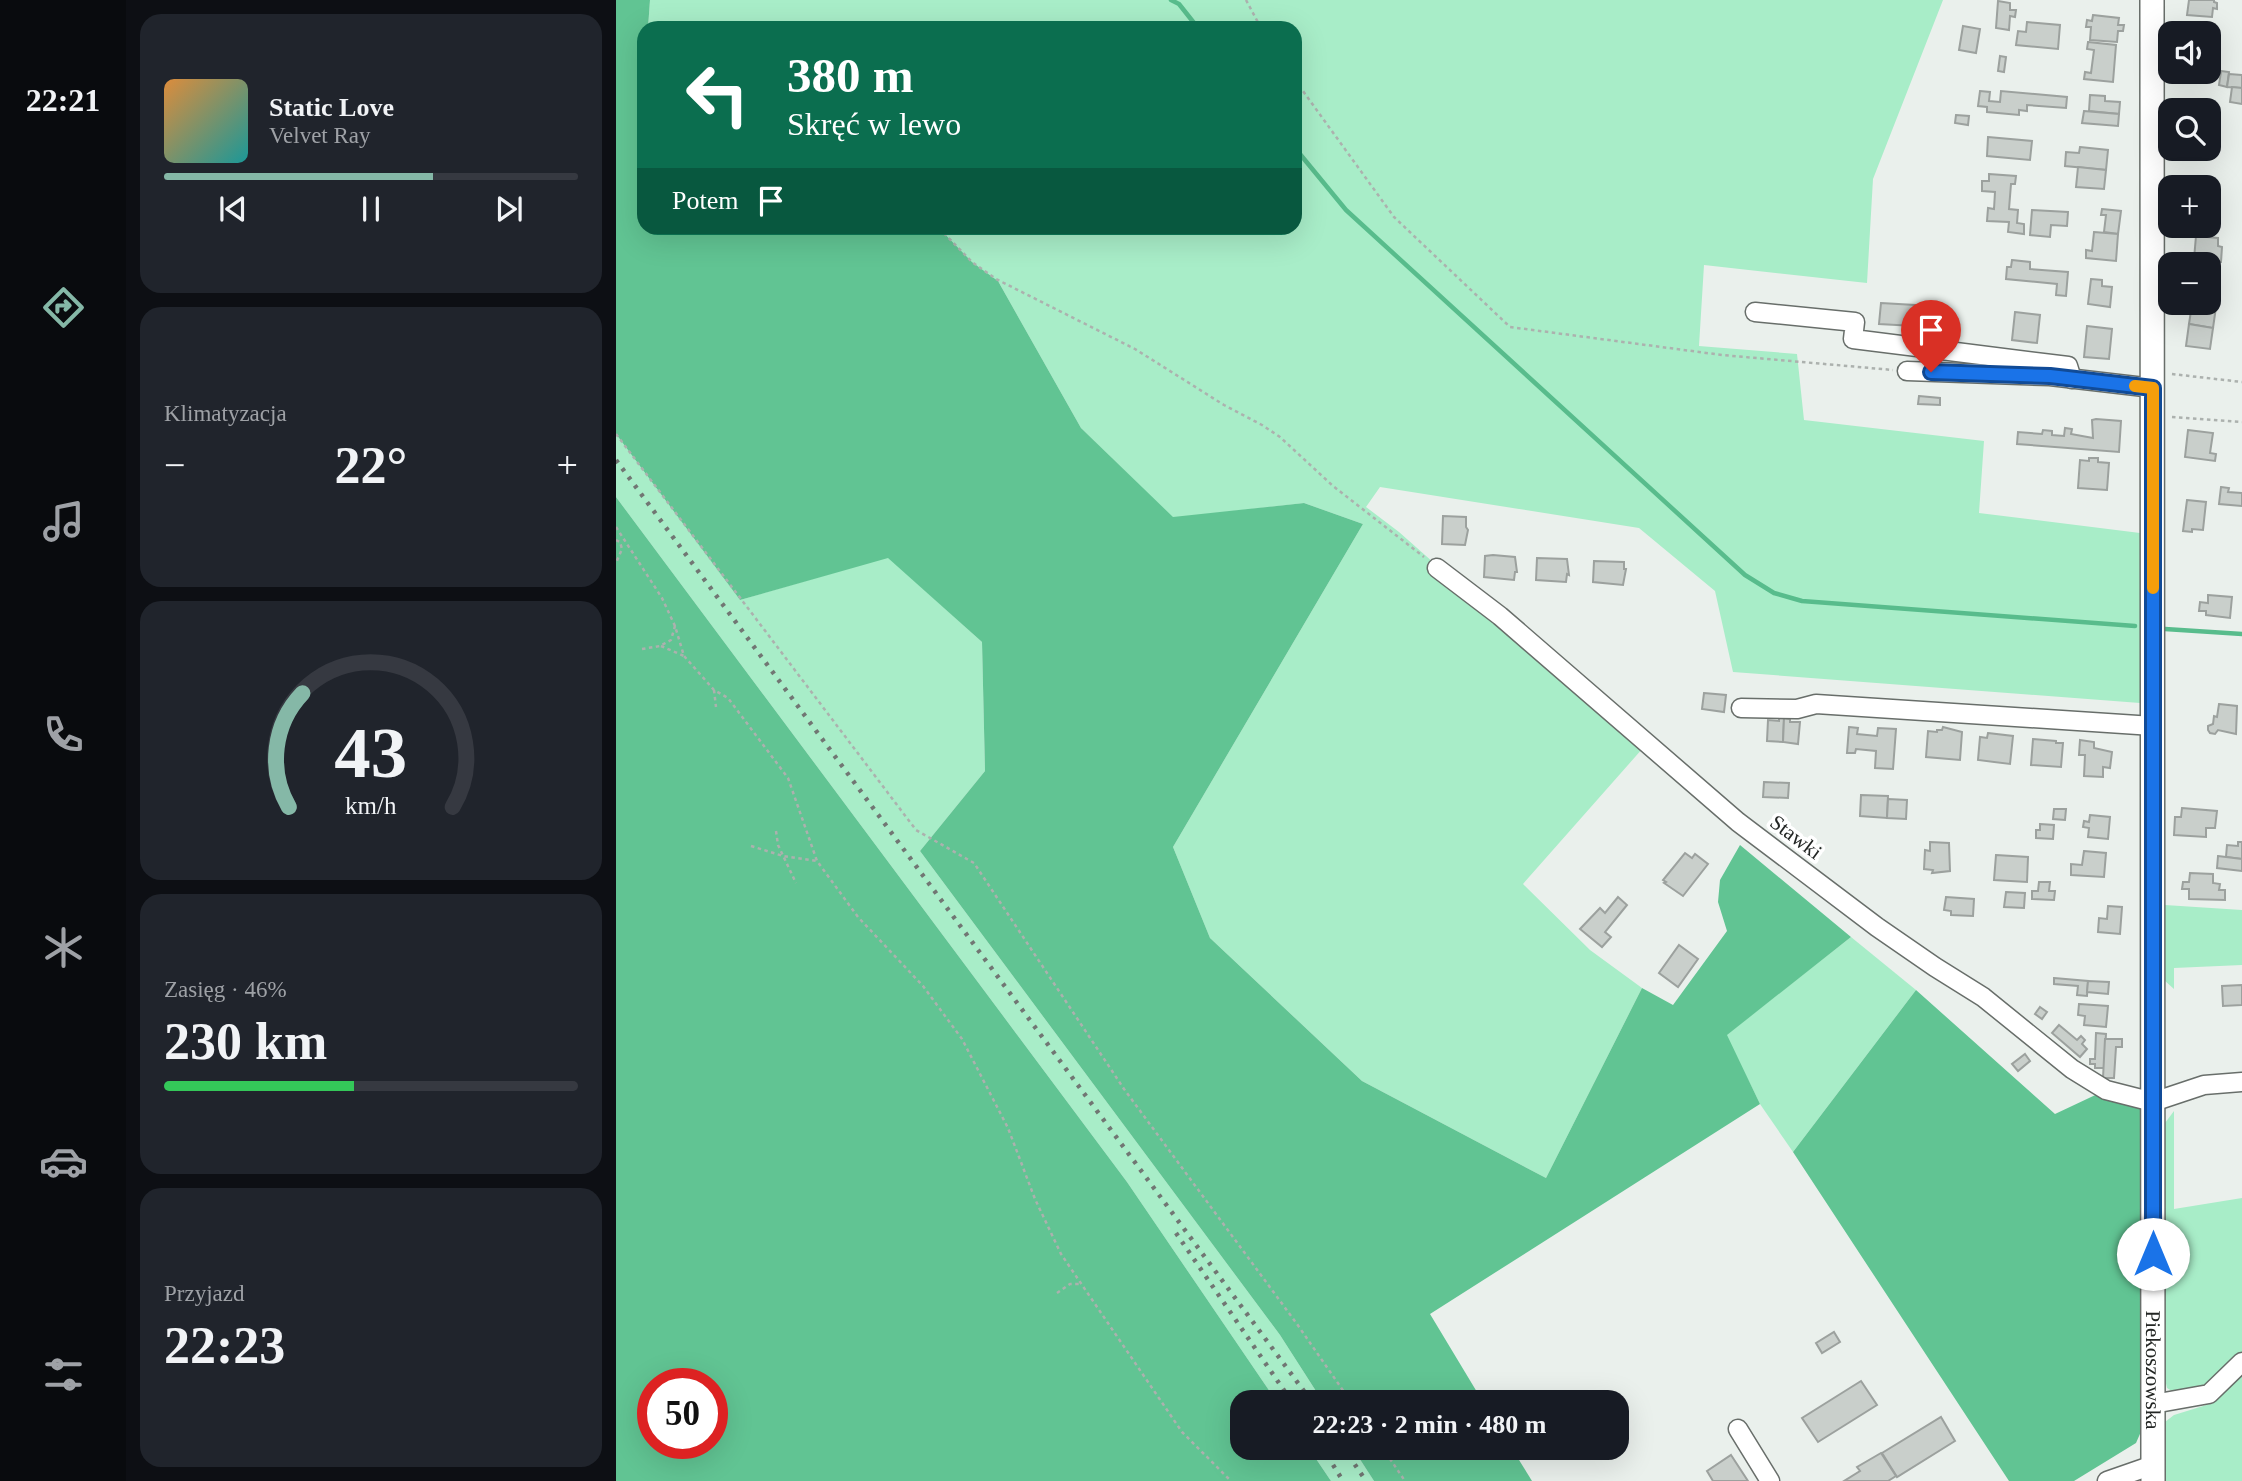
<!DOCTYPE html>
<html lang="pl">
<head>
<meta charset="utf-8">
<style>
	body { margin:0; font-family:Georgia,serif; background:#20242c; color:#f1f3f6; height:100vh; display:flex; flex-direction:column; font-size:26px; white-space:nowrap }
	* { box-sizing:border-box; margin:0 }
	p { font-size:23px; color:#9ea1a6 }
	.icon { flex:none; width:38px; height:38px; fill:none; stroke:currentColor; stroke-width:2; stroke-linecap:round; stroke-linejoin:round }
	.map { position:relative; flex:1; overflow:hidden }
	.panel { display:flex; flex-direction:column; gap:14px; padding:14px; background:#0d0f14; width:490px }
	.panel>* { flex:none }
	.hud { position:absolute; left:21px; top:21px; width:665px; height:214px; border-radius:21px; box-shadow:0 7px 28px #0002; background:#0b6e4f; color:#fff; overflow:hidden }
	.controls { position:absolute; left:1542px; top:21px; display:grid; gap:14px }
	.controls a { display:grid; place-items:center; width:63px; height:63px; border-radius:14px; background:#171b24; box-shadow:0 7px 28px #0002; font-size:35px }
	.speed { position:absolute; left:21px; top:1368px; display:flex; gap:14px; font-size:35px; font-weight:700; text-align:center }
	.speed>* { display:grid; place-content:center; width:91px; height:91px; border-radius:50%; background:#171b24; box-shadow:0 7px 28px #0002; line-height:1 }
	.speed .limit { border:10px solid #d22; background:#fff; color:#111 }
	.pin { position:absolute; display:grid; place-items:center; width:60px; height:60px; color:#fff; margin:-72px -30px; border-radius:50% 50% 50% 0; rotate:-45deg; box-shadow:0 0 7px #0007 }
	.pin .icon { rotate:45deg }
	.me { position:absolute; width:77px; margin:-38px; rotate:0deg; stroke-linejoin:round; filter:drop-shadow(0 0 5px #0008) }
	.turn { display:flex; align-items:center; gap:24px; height:147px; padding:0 35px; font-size:32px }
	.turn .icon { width:91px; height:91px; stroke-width:2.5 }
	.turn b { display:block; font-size:49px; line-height:60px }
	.then { display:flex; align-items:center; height:66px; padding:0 35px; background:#0003; gap:14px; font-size:26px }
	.big { font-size:52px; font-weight:700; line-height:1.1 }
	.panel .card { flex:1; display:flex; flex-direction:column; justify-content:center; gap:10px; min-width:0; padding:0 24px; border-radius:21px; background:#20242c }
	.panel .dial { align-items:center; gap:0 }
	.dial svg { height:182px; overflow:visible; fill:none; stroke:#363941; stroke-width:7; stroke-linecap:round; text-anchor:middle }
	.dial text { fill:#f1f3f6; stroke:none }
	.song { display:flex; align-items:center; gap:21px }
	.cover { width:84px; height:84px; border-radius:10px; background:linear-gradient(135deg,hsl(30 70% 55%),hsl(180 70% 35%)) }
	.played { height:7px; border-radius:4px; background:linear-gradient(90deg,#85b8a7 65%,#363941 65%) }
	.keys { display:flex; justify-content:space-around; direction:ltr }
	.heat { display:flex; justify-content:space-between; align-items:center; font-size:38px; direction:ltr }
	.charge { height:10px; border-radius:5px; background:linear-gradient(90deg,#34c759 46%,#363941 0) }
	.trip { position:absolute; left:614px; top:1390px; width:399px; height:70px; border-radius:21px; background:#171b24; box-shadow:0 7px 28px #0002; font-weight:700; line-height:70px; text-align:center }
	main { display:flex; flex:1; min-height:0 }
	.dock { display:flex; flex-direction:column; width:126px; justify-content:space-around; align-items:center; background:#090b0e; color:#9ea1a6 }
	.dock .icon { width:49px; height:49px }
	.dock .current { color:#85b8a7 }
	.dock b { font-size:32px; color:#f1f3f6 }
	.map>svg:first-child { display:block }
	.green { fill:#a8edc8 }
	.forest { fill:#61c493; fill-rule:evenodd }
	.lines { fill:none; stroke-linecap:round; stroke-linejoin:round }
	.stream { stroke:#58bc8c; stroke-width:4.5 }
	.building { fill:#c9cfcb; stroke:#9ca19e; stroke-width:2 }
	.minor-casing { stroke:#686e6a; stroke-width:21 }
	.major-casing { stroke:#686e6a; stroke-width:26 }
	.path { stroke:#acb1ae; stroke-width:2.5; stroke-dasharray:3.5 3.5; stroke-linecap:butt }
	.minor { stroke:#fff; stroke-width:18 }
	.major { stroke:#fff; stroke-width:23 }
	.rail { stroke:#717673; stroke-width:4.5; stroke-dasharray:3.5 7; stroke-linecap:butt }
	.route-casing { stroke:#114b97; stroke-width:18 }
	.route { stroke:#1a73e8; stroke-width:12 }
	.slow { stroke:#f59e0b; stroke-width:12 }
	.labels { text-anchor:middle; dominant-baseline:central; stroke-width:7; stroke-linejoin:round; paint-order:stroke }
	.street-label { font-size:21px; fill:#232624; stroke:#fff }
</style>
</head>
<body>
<main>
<nav class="dock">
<b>22:21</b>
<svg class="icon current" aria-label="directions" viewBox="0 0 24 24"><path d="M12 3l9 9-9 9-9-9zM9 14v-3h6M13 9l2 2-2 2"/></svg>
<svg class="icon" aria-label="music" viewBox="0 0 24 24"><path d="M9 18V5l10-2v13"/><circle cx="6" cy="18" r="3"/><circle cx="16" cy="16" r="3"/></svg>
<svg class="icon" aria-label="phone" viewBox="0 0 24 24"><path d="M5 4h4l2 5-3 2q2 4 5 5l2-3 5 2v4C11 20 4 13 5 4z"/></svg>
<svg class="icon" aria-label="climate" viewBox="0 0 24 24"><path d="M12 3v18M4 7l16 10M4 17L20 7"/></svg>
<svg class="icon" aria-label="car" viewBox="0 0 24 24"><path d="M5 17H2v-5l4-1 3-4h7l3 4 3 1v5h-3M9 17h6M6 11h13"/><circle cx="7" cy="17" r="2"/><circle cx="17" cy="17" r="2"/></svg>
<svg class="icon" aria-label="filters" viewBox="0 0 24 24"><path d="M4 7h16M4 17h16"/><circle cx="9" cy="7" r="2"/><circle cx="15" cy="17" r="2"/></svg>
</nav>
<section class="panel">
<div class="card">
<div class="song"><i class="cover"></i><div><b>Static Love</b><p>Velvet Ray</p></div></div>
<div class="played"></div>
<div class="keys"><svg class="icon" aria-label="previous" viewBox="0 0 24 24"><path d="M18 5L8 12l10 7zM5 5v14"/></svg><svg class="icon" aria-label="pause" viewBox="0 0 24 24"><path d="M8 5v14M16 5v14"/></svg><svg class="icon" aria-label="next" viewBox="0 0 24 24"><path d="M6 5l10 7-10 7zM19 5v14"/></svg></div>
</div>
<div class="card"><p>Klimatyzacja</p>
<div class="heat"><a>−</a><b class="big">22°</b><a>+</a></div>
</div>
<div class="card dial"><svg viewBox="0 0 100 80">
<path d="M14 69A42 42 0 1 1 86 69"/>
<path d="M14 69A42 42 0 0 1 20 19" stroke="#85b8a7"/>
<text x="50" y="56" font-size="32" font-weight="700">43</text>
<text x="50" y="72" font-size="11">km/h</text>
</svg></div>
<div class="card"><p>Zasięg · 46%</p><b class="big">230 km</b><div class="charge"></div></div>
<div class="card"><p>Przyjazd</p><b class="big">22:23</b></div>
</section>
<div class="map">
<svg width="1626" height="1481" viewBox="0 0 1626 1481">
	<rect width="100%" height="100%" fill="#eaf0ec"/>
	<g class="green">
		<path d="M34,0H1327L1257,179L1251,283L1088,265L1083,346L1181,354L1188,420L1368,441L1363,513L1524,533V703L1117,672L1099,591L1023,528L764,487L750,507L783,532L1027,748L907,884L974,950L1026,988L930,1178L746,1081L594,938L557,847L747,524L688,503L557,518L465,428L382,281L356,262L323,228H679V28H32Z"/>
		<path d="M0,434L124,600L272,557L366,642L369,771L304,851L664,1335L707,1402H661L511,1182L0,497Z"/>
		<path d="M1549,905L1626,910V965L1558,968V989L1548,980Z"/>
		<path d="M1235,937L1300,990L1177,1152L1144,1104L1110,1035Z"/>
		<path d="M1558,1111V1209L1626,1198V1354L1589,1387L1559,1393L1551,1388L1545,1361L1549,1123Z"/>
		<path d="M1626,1374V1481H1550L1549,1422L1558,1415L1597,1403Z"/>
		<path d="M692,1447H736L758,1481H715Z"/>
	</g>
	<g class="forest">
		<path d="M0,0H34L32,28H28V228H323L356,262L382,281L465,428L557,517L688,503L747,524L557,847L594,938L746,1081L930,1178L1026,988L1057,1005L1111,931L1102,902L1104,880L1124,845L1235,937L1111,1035L1144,1104L814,1314L867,1402H707L664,1335L304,851L369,771L366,642L272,558L124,600L0,434Z"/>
		<path d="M0,497L511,1182L661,1402H626V1447H692L715,1481H0ZM37,1384H96V1444H37Z"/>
		<path d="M1300,990L1439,1114L1490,1090L1537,1102V1404L1520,1443L1458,1481H1393L1177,1152Z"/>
		<path d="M736,1447H895L916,1481H758Z"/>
	</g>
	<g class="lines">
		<g class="stream">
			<path d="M555,0L563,4L582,28"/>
			<path d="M679,148L730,210L1129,575L1158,593L1186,601L1519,626"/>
			<path d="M1549,629L1626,634"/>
		</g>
	</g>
	<g class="building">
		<path d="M1573,0H1598V2L1601,3V9L1597,8L1596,17L1571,15Z"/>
		<path d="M1382,1L1394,3V10H1400L1399,17L1394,16L1393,30L1380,28Z"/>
		<path d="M1477,15L1503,18L1502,25H1508L1507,31H1502L1501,42L1474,40L1475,27H1470L1471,20L1476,21Z"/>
		<path d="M1411,22L1444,25L1442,49L1400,45L1402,31L1410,32Z"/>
		<path d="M1347,26L1364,29L1360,53L1343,50Z"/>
		<path d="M1472,42L1500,45L1497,82L1468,79L1469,72L1475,73L1478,50L1471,49Z"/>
		<path d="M1384,56L1390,57L1388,72L1382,71Z"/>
		<path d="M1593,56V72H1596V82H1569L1570,72H1592Z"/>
		<path d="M1605,71L1613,72L1611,87L1603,85Z"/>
		<path d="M1613,74L1626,75V88L1611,87Z"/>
		<path d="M1616,87L1626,88V104L1614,102Z"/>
		<path d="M1364,91L1374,92L1373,101L1384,102L1385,91L1451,97L1450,108L1411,105V111L1403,110V115L1371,112V107L1362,106Z"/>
		<path d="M1474,95L1489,96V101L1504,102L1503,114L1473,111Z"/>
		<path d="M1468,111L1503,114L1502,126L1466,123Z"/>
		<path d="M1340,115L1353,116L1352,125L1339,123Z"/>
		<path d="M1592,118L1601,119L1599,154L1576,150L1592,149Z"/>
		<path d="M1372,137L1416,141L1414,160L1371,156Z"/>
		<path d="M1464,147L1492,150L1490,170L1449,166L1450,152L1463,153Z"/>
		<path d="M1462,167L1490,170L1488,189L1460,187Z"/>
		<path d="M1373,174L1400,176L1399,184H1395L1393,209L1402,210L1401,223L1408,224V234L1392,232L1393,222L1371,221L1372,208L1378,209L1379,192L1366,191V181H1373Z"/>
		<path d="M1486,209L1505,211L1502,234L1488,232L1490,215H1485Z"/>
		<path d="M1416,210L1452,212L1451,226L1435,225L1434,237L1414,235Z"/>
		<path d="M1478,232L1502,234L1500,261L1470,258V250L1476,251Z"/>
		<path d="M1580,236L1602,238V246L1606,247L1605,262L1578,259Z"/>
		<path d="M1396,260L1414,262V269L1452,272L1450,296L1440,295L1441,284L1390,279L1391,267H1395Z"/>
		<path d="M1475,279L1486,280V286L1496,287L1494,307L1472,304Z"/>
		<path d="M1265,303L1299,305L1298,326L1263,324Z"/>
		<path d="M1576,304L1600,307L1597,328L1573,324Z"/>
		<path d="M1399,312L1424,315L1421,343L1396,340Z"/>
		<path d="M1573,324L1597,328L1594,349L1570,346Z"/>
		<path d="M1471,326L1496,329L1493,359L1468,357Z"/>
		<path d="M1303,396L1324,398V405L1302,404Z"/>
		<path d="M1480,419L1505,421L1503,452L1401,444L1402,432L1426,434L1427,430L1436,431V435L1448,436L1449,428L1456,429L1455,434L1477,438L1476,420Z"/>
		<path d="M1572,430L1597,433L1594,453L1600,454L1599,461L1569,457Z"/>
		<path d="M1473,458H1482V462L1493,463L1491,490L1462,488L1464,460L1473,461Z"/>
		<path d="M1605,487L1613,488L1612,492L1626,493V506L1603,504Z"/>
		<path d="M1571,500L1590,502L1587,530L1576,529V532L1567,531Z"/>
		<path d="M827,516L850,517V527L852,530L849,545L826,544Z"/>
		<path d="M877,555L899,557L901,572H899L898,580L868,577L869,556Z"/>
		<path d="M921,558L951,559L953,575L951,574L950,582L920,580Z"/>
		<path d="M978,561L1008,562V569H1010L1007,585L977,582Z"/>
		<path d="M1592,595L1616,597L1614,618L1590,615V611H1583L1584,602L1592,603Z"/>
		<path d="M1088,693L1110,695L1108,712L1086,709Z"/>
		<path d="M1603,704L1621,706L1620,734L1602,730L1599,734L1594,733L1592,730V726L1597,724L1598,716L1601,717Z"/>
		<path d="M1163,718H1168L1167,742L1151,741L1152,720L1163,721Z"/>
		<path d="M1168,718L1174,719V722H1184L1182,744L1167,742Z"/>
		<path d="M1233,727L1242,728L1241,734L1261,736L1262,728L1280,729L1277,769L1259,768L1260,751L1240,749L1239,753H1231Z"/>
		<path d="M1327,727L1346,732L1344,760L1310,757L1312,731L1321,732V730H1326Z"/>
		<path d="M1372,733L1397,736L1394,764L1362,760L1364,737L1371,738Z"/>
		<path d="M1417,739L1440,741V743H1447L1445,767L1415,765Z"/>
		<path d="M1464,740L1478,742V748L1496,752L1494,768L1487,767V777L1468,776L1469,755H1463Z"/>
		<path d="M1148,782L1173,783L1172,798L1147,797Z"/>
		<path d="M1245,795L1272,796L1271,818L1244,816Z"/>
		<path d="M1272,799L1291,800L1290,819L1271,818Z"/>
		<path d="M1566,808L1601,811L1599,828H1590V837L1558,835L1559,817H1565Z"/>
		<path d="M1438,809H1450L1449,820L1437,819Z"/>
		<path d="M1474,815L1494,817L1492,839L1472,837L1473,828L1467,827L1468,821L1473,822Z"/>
		<path d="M1424,824L1438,825L1437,839L1420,838V830H1424Z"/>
		<path d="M1314,842L1333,843L1334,871L1316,873L1317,870L1308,869L1309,850L1314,851Z"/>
		<path d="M1622,842H1626V859L1610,857L1611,845L1622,846Z"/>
		<path d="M1468,851L1490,853L1488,877L1455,875V864L1466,865Z"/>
		<path d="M1069,853L1076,858L1079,854L1092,864L1067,896L1048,883L1050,882L1047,880Z"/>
		<path d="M1380,855L1412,857L1411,882L1378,880Z"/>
		<path d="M1602,856L1626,859V871L1601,868Z"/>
		<path d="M1574,873L1597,874V883L1604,884L1603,890H1609V900L1573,899V889H1566L1567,882H1573Z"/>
		<path d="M1423,882H1434L1433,891H1439L1438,900L1416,899V891H1422Z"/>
		<path d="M1390,892L1409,893L1408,908L1388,907Z"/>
		<path d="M1002,897L1011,905L989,932L995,937L986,947L964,929L984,908L989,913Z"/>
		<path d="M1330,897L1358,899L1357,916L1335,915V911L1328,910Z"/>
		<path d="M1492,906L1506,907L1504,934L1482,932L1483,918L1491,919Z"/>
		<path d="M1063,945L1082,959L1062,987L1043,973Z"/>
		<path d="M1438,978L1472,981L1471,996L1461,995L1462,986L1438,984Z"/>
		<path d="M1472,981L1493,982L1492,994L1471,992Z"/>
		<path d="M1626,985V1005L1607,1006L1606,986Z"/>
		<path d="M1463,1004L1492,1006L1490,1027L1468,1025L1469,1016L1462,1015Z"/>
		<path d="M1424,1007L1431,1012L1426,1019L1419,1014Z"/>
		<path d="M1443,1025L1461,1040L1465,1036L1469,1040L1466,1044L1471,1049L1464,1057L1436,1033Z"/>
		<path d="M1480,1033L1490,1034L1488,1068H1479V1064H1474V1059H1479Z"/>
		<path d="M1489,1039H1506V1047H1500L1498,1078H1487Z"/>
		<path d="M1409,1054L1414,1061L1402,1071L1396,1064Z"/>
		<path d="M1218,1332L1224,1342L1206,1353L1200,1343Z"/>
		<path d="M1245,1381L1261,1405L1202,1442L1186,1418Z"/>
		<path d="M1325,1417L1339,1441L1281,1477L1266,1453Z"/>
		<path d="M1265,1453L1280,1476L1272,1481H1228L1244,1471L1241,1467Z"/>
		<path d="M1115,1455L1132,1481H1097L1091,1471Z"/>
	</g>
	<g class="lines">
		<defs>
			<g id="minor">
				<path d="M1139,312L1239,322L1237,339L1452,366L1456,379"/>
				<path d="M1291,371L1434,376L1537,388"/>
				<path d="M821,568L884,616L1122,822L1261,927L1319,967L1367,997L1456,1069L1490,1090L1537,1102L1588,1085L1626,1082"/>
				<path d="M1125,708L1181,709L1200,704L1537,726"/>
				<path d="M1537,1404L1593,1394L1626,1362"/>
				<path d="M1122,1429L1154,1481"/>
				<path d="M1491,1481L1537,1465"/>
			</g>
			<g id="major">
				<path id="s1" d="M1536,0L1537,1481"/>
			</g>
		</defs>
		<use href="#minor" class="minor-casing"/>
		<use href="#major" class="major-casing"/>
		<g class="path">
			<path d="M630,0L645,28"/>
			<path d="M679,80L778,217L894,327L1106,355L1277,370"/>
			<path d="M323,228L356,262L380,279L519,349L608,405L646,425L664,437L717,486L808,557"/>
			<path d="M1556,374L1626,382"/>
			<path d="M1556,417L1626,422"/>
			<path d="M0,434L300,830L358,863L508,1089L681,1324L735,1402"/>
			<path d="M0,527L46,598L59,626L68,656L98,690L112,698L172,778L201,861L242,917L307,986L346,1039L392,1128L419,1199L445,1254L566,1432L615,1481"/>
			<path d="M0,540L4,542L6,549L0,563"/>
			<path d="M45,646L68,656"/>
			<path d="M26,649L44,646L55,640L59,626"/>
			<path d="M98,690L100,707"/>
			<path d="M160,831L162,845L180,883"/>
			<path d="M135,846L167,856L201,861"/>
			<path d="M441,1293L454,1284H465"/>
			<path d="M766,1447L789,1481"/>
		</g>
		<use href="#minor" class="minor"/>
		<use href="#major" class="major"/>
		<g class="rail">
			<path d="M0,460L696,1402"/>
			<path d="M560,1233L676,1402"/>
			<path d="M706,1447L727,1481"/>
			<path d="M727,1447L750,1481"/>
		</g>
	</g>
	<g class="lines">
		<defs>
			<path id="route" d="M1315,372L1434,376L1537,388V1254"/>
		</defs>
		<use href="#route" class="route-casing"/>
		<use href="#route" class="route"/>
		<path class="slow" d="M1519,386L1537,388V588"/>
	</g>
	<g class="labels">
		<g class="street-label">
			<text transform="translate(1180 837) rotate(37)">Stawki</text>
			<text stroke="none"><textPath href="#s1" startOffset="1370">Piekoszowska</textPath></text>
		</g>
	</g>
</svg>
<div class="controls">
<a><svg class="icon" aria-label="sound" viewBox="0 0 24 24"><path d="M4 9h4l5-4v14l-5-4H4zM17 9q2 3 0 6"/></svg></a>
<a><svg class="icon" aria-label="search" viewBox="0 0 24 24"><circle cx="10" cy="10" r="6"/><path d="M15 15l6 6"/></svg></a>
<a>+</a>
<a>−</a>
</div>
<div class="speed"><div class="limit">50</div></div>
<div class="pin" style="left:1315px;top:372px;background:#d93025"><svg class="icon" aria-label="arrive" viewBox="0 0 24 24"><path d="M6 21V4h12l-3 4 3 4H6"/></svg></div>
<svg class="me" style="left:1537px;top:1254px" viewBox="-20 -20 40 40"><circle r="19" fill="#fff"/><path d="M0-13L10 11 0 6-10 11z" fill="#1a73e8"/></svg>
<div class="trip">22:23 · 2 min · 480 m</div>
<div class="hud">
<div class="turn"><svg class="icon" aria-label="left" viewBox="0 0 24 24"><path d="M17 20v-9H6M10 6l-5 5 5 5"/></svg><div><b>380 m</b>Skręć w lewo</div></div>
<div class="then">Potem<svg class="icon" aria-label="arrive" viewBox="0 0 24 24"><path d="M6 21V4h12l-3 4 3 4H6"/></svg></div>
</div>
</div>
</main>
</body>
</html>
